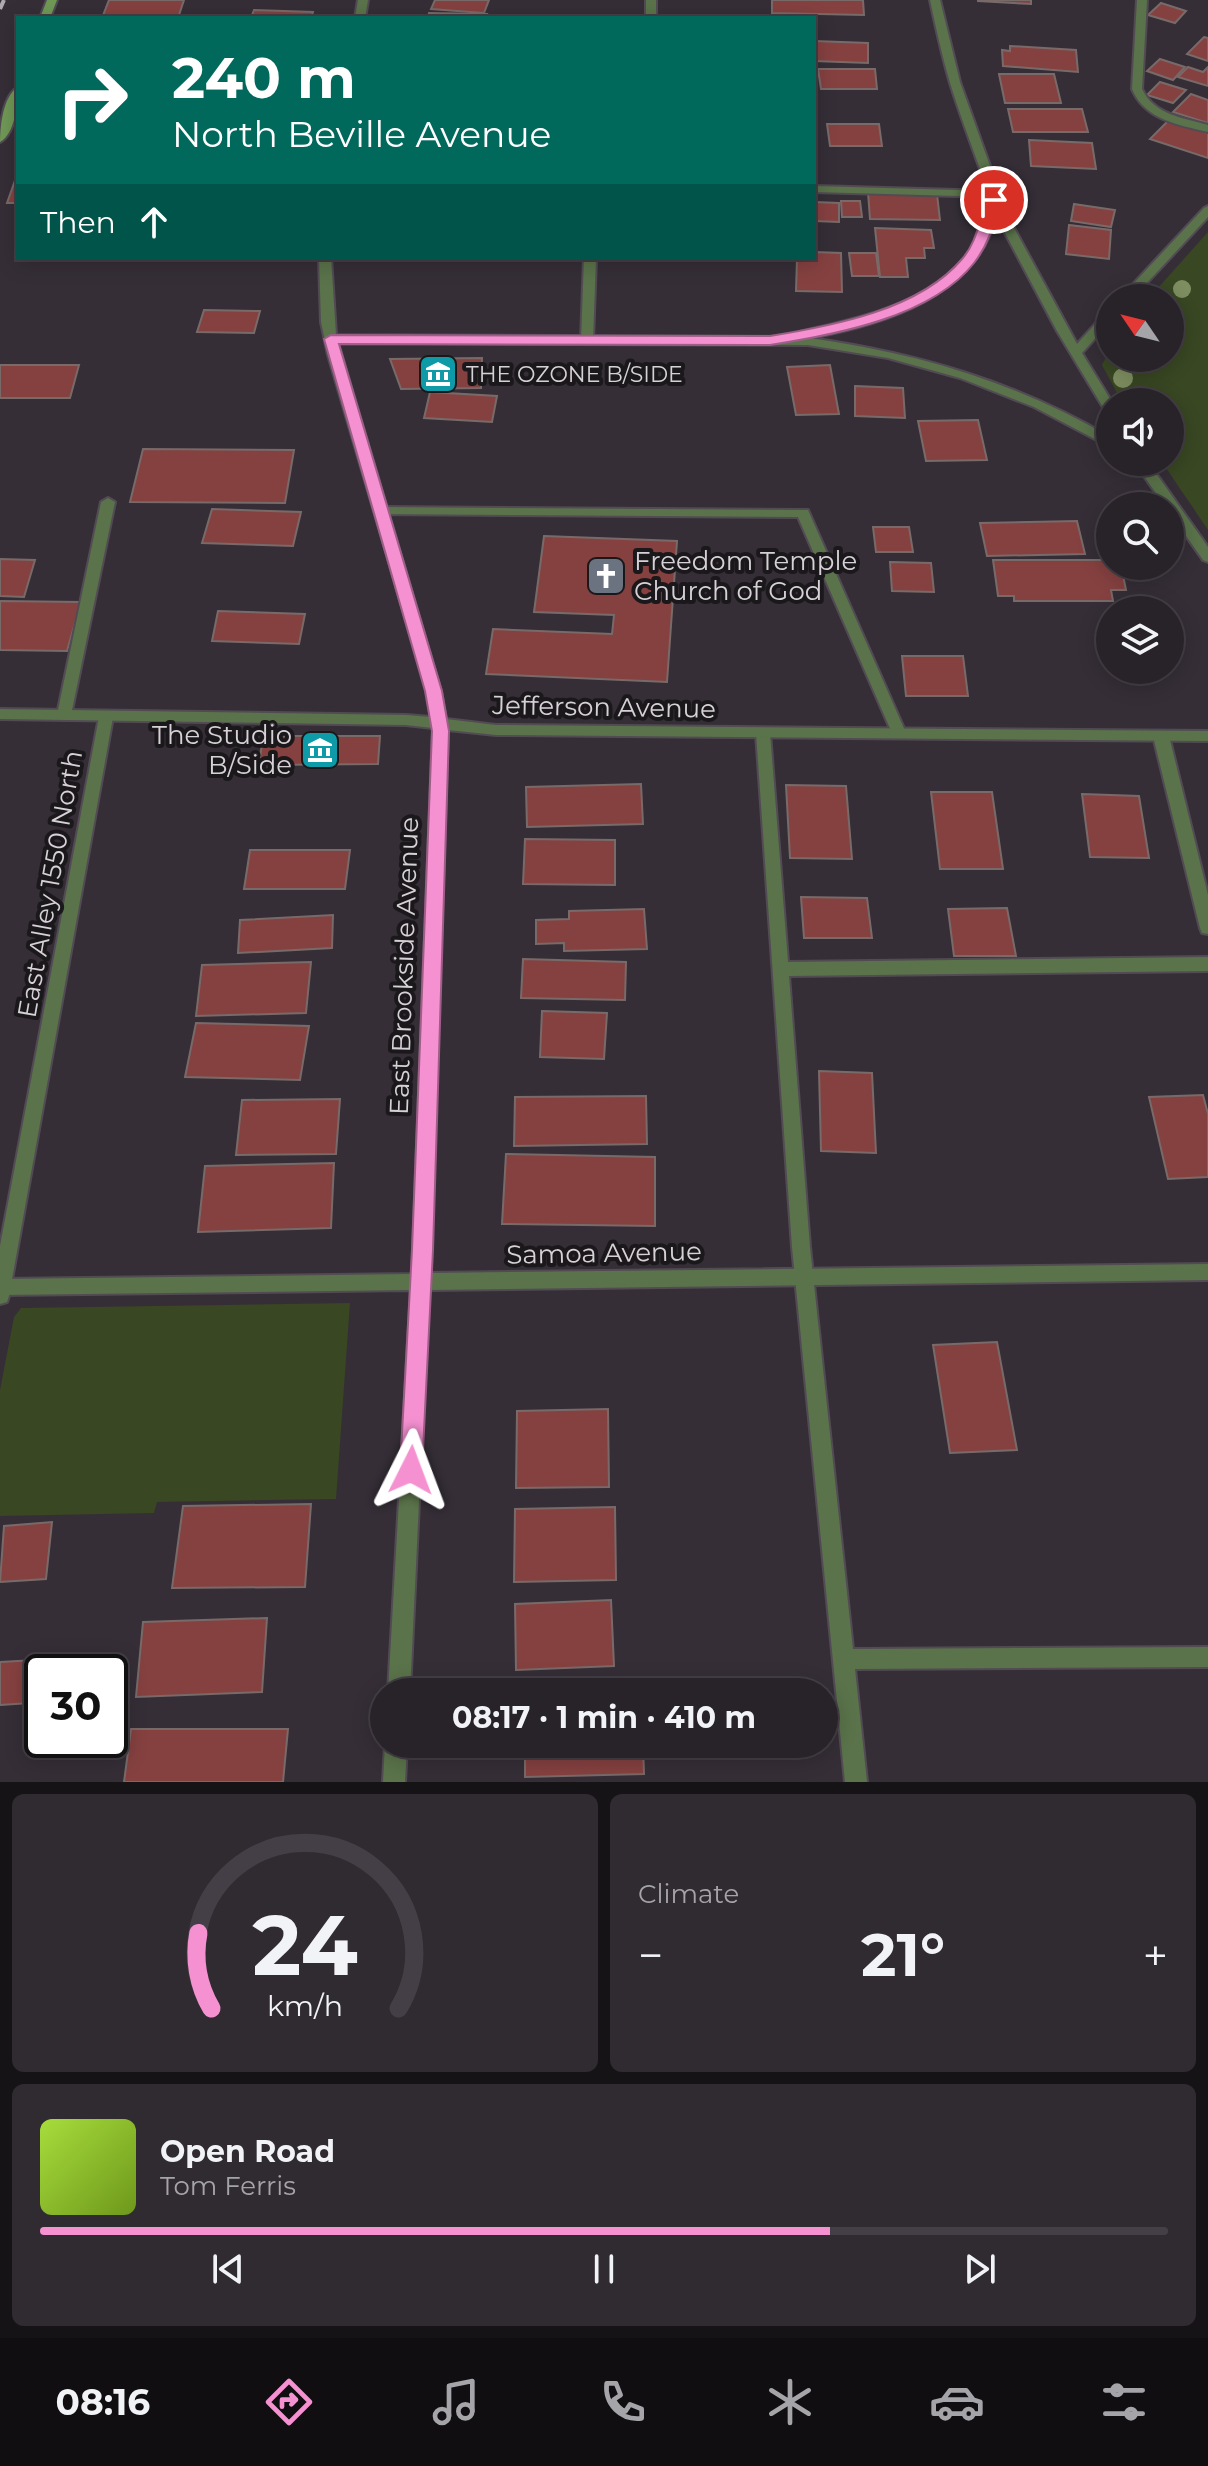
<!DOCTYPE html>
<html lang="en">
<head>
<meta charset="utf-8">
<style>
	body { margin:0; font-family:Montserrat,sans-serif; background:#302a31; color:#f1f3f6; height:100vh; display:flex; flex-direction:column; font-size:30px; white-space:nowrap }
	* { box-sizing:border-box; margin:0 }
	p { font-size:26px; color:#a5a4a8 }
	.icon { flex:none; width:44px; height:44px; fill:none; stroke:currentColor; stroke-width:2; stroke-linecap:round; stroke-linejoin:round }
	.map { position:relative; height:1782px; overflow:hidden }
	.panel { display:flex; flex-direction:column; gap:12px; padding:12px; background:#161317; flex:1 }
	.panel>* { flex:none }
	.hud { position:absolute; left:16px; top:16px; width:800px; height:244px; border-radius:0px; box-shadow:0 4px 20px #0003,0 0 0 2px #443f46; background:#00695c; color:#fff; overflow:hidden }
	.needle { width:52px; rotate:305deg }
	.buttons { position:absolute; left:1096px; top:284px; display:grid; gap:16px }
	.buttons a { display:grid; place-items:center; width:88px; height:88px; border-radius:50%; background:#282229; box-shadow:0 4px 20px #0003,0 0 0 2px #443f46; font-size:40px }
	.speed { position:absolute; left:24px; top:1654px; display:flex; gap:16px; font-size:40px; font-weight:700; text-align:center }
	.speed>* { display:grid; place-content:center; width:104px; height:104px; border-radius:50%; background:#282229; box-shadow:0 4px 20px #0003,0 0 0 2px #443f46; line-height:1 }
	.speed .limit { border:4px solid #111; border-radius:12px; background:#fff; color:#111 }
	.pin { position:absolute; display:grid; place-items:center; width:68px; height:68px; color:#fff; margin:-34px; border:4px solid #fff; border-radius:50%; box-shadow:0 2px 8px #0007 }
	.me { position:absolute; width:88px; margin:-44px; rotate:3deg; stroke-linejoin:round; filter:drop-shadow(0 0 6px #0008) }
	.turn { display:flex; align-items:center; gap:28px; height:168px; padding:0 24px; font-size:36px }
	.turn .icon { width:104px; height:104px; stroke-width:2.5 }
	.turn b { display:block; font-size:56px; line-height:68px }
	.then { display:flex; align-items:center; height:76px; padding:0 24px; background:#0003; gap:16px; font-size:30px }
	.big { font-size:60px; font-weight:700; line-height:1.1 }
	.panel .card { flex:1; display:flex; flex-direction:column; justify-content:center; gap:12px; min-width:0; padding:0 28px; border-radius:12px; background:#302a31 }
	.panel .dial { align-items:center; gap:0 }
	.dial svg { height:208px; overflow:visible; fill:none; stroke:#443f46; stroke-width:7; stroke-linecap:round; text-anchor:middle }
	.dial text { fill:#f1f3f6; stroke:none }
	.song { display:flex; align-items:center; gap:24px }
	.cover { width:96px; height:96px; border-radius:12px; background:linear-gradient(135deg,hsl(80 70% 55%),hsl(80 70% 35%)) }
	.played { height:8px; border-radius:4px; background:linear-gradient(90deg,#f591d1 70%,#443f46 70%) }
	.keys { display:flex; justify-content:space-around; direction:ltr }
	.heat { display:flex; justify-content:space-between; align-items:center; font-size:44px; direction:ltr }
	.panel .tiles { flex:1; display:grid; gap:12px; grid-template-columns:1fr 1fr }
	.card:last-child { grid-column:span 2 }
	.trip { position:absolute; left:370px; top:1678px; width:468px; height:80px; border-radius:40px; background:#282229; box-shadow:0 4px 20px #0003,0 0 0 2px #443f46; font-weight:700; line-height:80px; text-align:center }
	.menu { display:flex; height:128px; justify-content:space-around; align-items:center; background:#100e10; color:#a5a4a8 }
	.menu .icon { width:56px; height:56px }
	.menu .on { color:#f591d1 }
	.menu b { font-size:36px; color:#f1f3f6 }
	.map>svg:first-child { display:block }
	.green { fill:#394723 }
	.building { fill:#854140; stroke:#786a69; stroke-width:2 }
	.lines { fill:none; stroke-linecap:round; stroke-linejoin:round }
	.lane-casing { stroke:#524b54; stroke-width:4 }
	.street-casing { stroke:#524b54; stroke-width:4 }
	.secondary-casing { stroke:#524b54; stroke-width:4 }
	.lane { fill:#5a734a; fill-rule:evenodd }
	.street { fill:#5a734a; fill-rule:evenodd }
	.secondary { fill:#6f9855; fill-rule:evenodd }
	.rail { stroke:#aea8af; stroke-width:4; stroke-dasharray:12 6; stroke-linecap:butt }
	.tree { fill:#7e8e60 }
	.route { fill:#f591d1; stroke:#9f5e88; stroke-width:2 }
	.labels { text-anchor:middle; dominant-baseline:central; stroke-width:8; stroke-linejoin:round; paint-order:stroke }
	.far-poi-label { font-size:22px; fill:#d6d1d7; stroke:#1b181b; text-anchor:start }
	.poi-label { font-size:26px; fill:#d6d1d7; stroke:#1b181b; text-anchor:start }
	.street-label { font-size:26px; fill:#d6d1d7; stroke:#1b181b }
</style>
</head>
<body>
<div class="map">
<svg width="1208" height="1782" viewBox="0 0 1208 1782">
	<rect width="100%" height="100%" fill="#352e37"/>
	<g class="green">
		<path d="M1208,232V530L1162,462H1170V402H1122L1102,365L1110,350V358H1170V298H1149Z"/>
		<path d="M350,1303L336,1499L157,1502L154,1513L0,1516V1390L14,1317L21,1308Z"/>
	</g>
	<g class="building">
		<path d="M109,0H184L178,18H102Z"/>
		<path d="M435,0H489L484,13L431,9Z"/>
		<path d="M772,0H863L864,15L772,13Z"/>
		<path d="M978,0H1031V4L978,1Z"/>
		<path d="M1161,3L1186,11L1175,23L1148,15Z"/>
		<path d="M254,10L313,12L311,18H251Z"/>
		<path d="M429,13L487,14L486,18H428Z"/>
		<path d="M1204,37L1208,38V61L1187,54Z"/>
		<path d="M814,41L868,43V63L814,61Z"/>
		<path d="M1010,46L1076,50L1078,72L1003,66L1002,50L1010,51Z"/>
		<path d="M1160,59L1185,67L1173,80L1147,71Z"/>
		<path d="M1188,67L1203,72L1208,67V86L1178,77Z"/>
		<path d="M818,69H875L877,89H821Z"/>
		<path d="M999,74H1054L1061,103H1005Z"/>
		<path d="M1160,82L1186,90L1173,103L1147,95Z"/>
		<path d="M1191,94L1208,100V123L1173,112Z"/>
		<path d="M1008,109H1082L1088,132H1013Z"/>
		<path d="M1169,120L1208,133V158L1150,139Z"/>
		<path d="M827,124H879L882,146H830Z"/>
		<path d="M1029,140L1092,143L1096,169L1031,166Z"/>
		<path d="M18,172V203H7Z"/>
		<path d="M868,192L937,194L940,220L870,219Z"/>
		<path d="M841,201H860L862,217H842Z"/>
		<path d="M814,202L839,203V222L814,221Z"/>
		<path d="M1074,204L1115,210L1111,227L1071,221Z"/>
		<path d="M1069,225L1111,230L1109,259L1066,254Z"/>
		<path d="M875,228L931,230L934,248H924L925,258H906L908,277H880Z"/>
		<path d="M814,252L841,253L842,292L796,291L797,258H814Z"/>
		<path d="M849,253H876L879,276H852Z"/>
		<path d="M204,310L260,311L254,333L197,332Z"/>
		<path d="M482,358L481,388L401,389L390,359Z"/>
		<path d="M0,365H79L70,398H0Z"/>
		<path d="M830,365L839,414L796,415L787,367Z"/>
		<path d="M855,386L903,388L905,418L855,416Z"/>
		<path d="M430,392L497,396L492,422L424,418Z"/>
		<path d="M978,420L987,460L926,461L918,421Z"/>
		<path d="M143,449L294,450L285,503L130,502Z"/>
		<path d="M212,509L301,512L293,546L202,543Z"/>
		<path d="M1077,521L1085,554L987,556L980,523Z"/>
		<path d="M873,527H909L913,552H876Z"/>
		<path d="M544,536L677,541L667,682L486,674L493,629L612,634L614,615L534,612Z"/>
		<path d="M0,559L35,560L24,597L0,596Z"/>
		<path d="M993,560H1110V566L1122,570L1126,590H1111L1113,601H1014V596H998Z"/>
		<path d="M890,562L931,563L934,592L892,591Z"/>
		<path d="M0,601L81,602L67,651L0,650Z"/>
		<path d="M218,611L305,614L299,644L212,641Z"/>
		<path d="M902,656H963L968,696H906Z"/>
		<path d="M263,736H380L378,764L259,765Z"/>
		<path d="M641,784L643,824L527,827L526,787Z"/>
		<path d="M786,785L846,786L852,859L790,858Z"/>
		<path d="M931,792H992L1003,869H940Z"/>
		<path d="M1082,794L1139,796L1149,858L1090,857Z"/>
		<path d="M525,839L615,840V885L523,884Z"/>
		<path d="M250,850H350L345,889H244Z"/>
		<path d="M801,897L867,898L872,938H804Z"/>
		<path d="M1007,908L1016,956H954L948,909Z"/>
		<path d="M644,909L647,949L564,951V943L536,944V920L569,919V911Z"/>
		<path d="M333,915L332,948L238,953L240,920Z"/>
		<path d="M523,959L626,962L625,1000L521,998Z"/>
		<path d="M311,962L306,1013L196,1016L202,965Z"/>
		<path d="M542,1011L607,1013L604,1059L540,1057Z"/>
		<path d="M196,1023L309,1026L300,1080L185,1077Z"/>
		<path d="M819,1071L872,1073L876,1153L821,1151Z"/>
		<path d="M1203,1095L1208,1114V1177L1168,1179L1149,1097Z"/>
		<path d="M646,1096L647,1144L514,1146L515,1097Z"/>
		<path d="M340,1099L336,1154L236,1155L242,1100Z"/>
		<path d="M506,1154L655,1157V1226L502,1224Z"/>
		<path d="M334,1163L331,1228L198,1232L205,1166Z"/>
		<path d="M997,1342L1017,1450L950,1453L933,1345Z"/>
		<path d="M608,1409L609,1487L516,1488L517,1411Z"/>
		<path d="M311,1504L305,1587L172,1588L183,1506Z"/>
		<path d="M615,1507L616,1580L514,1582L515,1509Z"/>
		<path d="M52,1522L46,1579L0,1582L4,1526Z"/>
		<path d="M611,1600L614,1666L516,1670L515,1604Z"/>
		<path d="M267,1618L262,1692L136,1697L143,1622Z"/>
		<path d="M35,1660L30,1703L0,1705V1662Z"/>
		<path d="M131,1729H288L283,1782H124Z"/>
		<path d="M525,1744H643L644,1774L525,1777Z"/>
	</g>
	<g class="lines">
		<defs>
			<g id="lane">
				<rect x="646" y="0" width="10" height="18"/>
				<path d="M1137,0H1147L1142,89C1154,115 1184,118 1208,125V132C1179,125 1145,120 1132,89Z"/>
				<path d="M814,186L994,191L1000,194L994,197L814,192Z"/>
				<path d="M584,258H596L593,340L587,344L581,340Z"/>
				<path d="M108,498L115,502L71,715L64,720L57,715L101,502Z"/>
				<path d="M380,507L808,510L906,733L899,738L892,733L798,517L375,514V508Z"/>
				<path d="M106,712L113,717L9,1296L7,1302L0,1304V1246L99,717Z"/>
				<path d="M763,728L770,733L788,962L1208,957V971L789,976L810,1247L853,1649L1208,1647V1667L855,1669L867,1782H845L792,1247L756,733Z"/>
				<path d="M1161,731L1169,736L1208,895V934L1202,933L1200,928L1153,736Z"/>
			</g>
			<g id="street">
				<path d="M358,0H368L365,18H355Z"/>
				<path d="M930,0H940L960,82L1000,194V202L1077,344L1106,312L1110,311V322L1082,353L1112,402H1110V413L1104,409L1057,331L996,216C976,297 882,325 810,338C917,353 1016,382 1110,437V447L1034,407L960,378L888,358L808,345L338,343L441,691L446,719L496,725L1208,731V741L496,735L448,730L430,1273L1208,1264V1280L429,1290L410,1692H388L411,1290L0,1295V1279L412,1274L433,728L406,725L0,719V709L406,715L431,717L427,691L328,355L321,322L319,258H331L336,335L798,337L799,332C871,316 982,293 988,199C989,189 983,178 980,169C970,141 959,112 950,83C942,56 936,28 930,0Z"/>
				<path d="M1208,206V217L1133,298H1120L1204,208Z"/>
				<path d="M1134,462H1148L1208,547V562L1203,560L1170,513V506H1165Z"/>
				<path d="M385,1744H407L405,1782H383Z"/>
			</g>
			<g id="secondary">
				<path d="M47,0H57L50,18H40Z"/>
				<path d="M18,87C18,103 15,134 0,142C0,126 3,96 18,87Z"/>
			</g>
		</defs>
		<use href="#lane" class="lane-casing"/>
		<use href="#street" class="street-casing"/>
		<use href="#secondary" class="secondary-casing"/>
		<use href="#lane" class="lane"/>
		<use href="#street" class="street"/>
		<use href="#secondary" class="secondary"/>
		<path class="rail" d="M0,9L4,0"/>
	</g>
	<g class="tree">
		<circle cx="1182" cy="289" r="9"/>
		<circle cx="1123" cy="378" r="10"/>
	</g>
	<path class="route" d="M989,197L1001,200C994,223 989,244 974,263C932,317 834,335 770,345L339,344L442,691L449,731L433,1250L422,1470L419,1478L411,1481L403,1478L400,1470L412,1250L432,731L425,691L324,339L331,335L770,336C832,326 919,310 962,259C978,241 979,218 989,197Z"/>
	<defs>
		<symbol id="museum-square" viewBox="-11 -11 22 22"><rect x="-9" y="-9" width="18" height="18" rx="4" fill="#0f9aa8" stroke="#1b181b"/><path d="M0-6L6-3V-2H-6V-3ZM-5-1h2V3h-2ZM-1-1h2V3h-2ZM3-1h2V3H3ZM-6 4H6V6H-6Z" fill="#fff"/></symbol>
		<symbol id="church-square" viewBox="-11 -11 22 22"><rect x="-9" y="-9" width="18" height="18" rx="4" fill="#6b7280" stroke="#1b181b"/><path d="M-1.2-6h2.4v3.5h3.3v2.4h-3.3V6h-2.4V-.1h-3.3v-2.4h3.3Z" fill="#fff"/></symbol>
	</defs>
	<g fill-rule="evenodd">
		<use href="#museum-square" x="416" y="352" width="44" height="44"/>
		<use href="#church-square" x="584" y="554" width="44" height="44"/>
		<use href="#museum-square" x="298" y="728" width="44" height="44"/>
	</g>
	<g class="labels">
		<g class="far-poi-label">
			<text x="466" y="374">THE OZONE B/SIDE</text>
		</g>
		<g class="poi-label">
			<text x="634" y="561">Freedom Temple<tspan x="634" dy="30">Church of God</tspan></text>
			<text x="292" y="735" text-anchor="end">The Studio<tspan x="292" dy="30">B/Side</tspan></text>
		</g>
		<g class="street-label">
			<text transform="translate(604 707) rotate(1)">Jefferson Avenue</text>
			<text transform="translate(50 884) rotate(-80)">East Alley 1550 North</text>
			<text transform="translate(404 966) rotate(-88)">East Brookside Avenue</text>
			<text transform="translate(604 1253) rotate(-1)">Samoa Avenue</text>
		</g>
	</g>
</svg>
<div class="buttons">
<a><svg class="needle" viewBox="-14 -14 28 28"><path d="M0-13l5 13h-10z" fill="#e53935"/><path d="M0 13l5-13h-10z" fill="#a5a4a8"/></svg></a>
<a><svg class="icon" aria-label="sound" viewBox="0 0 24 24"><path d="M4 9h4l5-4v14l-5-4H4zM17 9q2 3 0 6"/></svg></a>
<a><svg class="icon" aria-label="search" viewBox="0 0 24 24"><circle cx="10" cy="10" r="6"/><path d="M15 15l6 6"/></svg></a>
<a><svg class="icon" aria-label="layers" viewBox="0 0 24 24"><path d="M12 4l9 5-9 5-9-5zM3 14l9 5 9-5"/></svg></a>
</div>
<div class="speed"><div class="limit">30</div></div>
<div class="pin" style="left:994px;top:200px;background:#d93025"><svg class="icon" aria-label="arrive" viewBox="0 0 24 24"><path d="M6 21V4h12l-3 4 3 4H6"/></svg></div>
<svg class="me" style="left:411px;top:1470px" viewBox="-20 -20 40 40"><path d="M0-17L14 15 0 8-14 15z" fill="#f591d1" stroke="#fff" stroke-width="4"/></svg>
<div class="trip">08:17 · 1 min · 410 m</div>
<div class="hud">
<div class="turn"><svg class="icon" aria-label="right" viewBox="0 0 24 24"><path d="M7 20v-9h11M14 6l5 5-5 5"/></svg><div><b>240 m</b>North Beville Avenue</div></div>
<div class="then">Then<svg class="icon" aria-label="ahead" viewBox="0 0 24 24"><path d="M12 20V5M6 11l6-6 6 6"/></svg></div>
</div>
</div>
<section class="panel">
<div class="tiles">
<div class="card dial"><svg viewBox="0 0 100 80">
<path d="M14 69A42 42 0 1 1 86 69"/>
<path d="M14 69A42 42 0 0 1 9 40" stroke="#f591d1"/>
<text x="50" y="56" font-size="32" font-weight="700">24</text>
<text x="50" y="72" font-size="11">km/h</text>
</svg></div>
<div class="card"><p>Climate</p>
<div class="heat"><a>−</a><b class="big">21°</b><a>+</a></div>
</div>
<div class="card">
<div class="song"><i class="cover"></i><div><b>Open Road</b><p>Tom Ferris</p></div></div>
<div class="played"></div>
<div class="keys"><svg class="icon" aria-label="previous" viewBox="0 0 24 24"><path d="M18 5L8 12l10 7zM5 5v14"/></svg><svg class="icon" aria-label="pause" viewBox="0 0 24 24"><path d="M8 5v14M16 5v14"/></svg><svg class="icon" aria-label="next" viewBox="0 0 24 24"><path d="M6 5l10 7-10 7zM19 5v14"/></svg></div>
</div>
</div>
</section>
<nav class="menu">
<b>08:16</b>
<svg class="icon on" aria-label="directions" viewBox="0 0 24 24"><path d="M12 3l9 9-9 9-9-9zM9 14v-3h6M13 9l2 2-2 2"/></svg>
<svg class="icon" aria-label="music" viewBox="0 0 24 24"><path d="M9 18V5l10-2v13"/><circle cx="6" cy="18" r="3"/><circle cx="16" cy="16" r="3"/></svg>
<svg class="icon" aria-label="phone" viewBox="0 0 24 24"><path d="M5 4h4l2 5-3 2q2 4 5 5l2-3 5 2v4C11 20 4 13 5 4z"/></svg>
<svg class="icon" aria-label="climate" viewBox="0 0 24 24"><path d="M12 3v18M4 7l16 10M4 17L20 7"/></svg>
<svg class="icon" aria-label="car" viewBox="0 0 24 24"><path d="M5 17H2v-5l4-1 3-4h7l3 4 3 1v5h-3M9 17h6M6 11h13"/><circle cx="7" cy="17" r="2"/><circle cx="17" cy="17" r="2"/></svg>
<svg class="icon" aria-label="filters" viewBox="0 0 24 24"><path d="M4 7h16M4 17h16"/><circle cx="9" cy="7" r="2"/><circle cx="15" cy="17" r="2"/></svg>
</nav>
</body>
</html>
